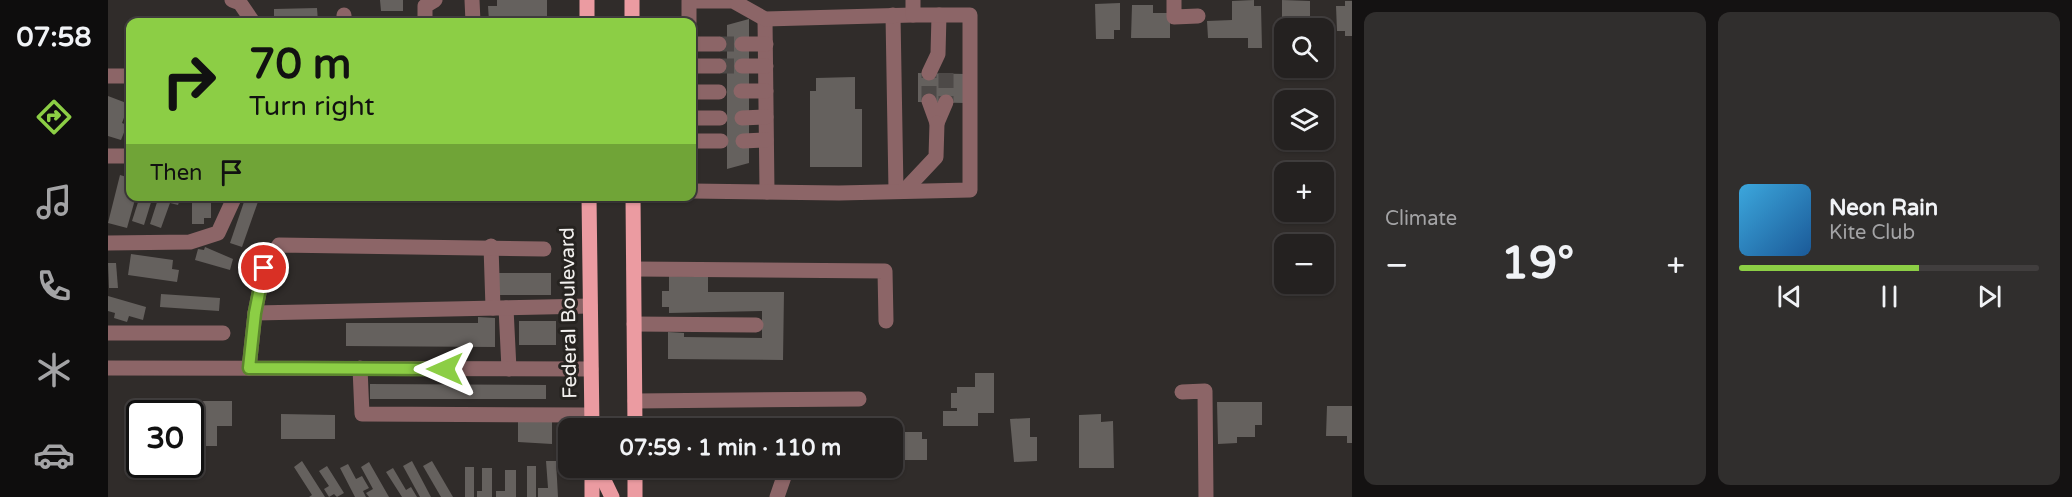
<!DOCTYPE html>
<html lang="en">
<head>
<meta charset="utf-8">
<style>
	body { margin:0; font-family:"Varela Round",sans-serif; background:#302e2d; color:#f1f3f6; height:100vh; display:flex; flex-direction:column; font-size:22px; white-space:nowrap }
	* { box-sizing:border-box; margin:0 }
	p { font-size:20px; color:#a3a3a5 }
	.icon { flex:none; width:33px; height:33px; fill:none; stroke:currentColor; stroke-width:2; stroke-linecap:round; stroke-linejoin:round }
	.map { position:relative; flex:1; overflow:hidden }
	.details { display:flex; flex-direction:column; gap:12px; padding:12px; background:#141212; width:720px }
	.details>* { flex:none }
	.hud { position:absolute; left:18px; top:18px; width:570px; height:183px; border-radius:12px; box-shadow:0 2px 4px #0004,0 0 0 2px #413e3e; background:#8cce45; color:#111; overflow:hidden }
	.fabs { position:absolute; left:1166px; top:18px; display:grid; gap:12px }
	.fabs a { display:grid; place-items:center; width:60px; height:60px; border-radius:12px; background:#242120; box-shadow:0 2px 4px #0004,0 0 0 2px #413e3e; font-size:30px }
	.speed { position:absolute; left:18px; top:400px; display:flex; gap:12px; font-size:30px; font-weight:700; text-align:center }
	.speed>* { display:grid; place-content:center; width:78px; height:78px; border-radius:50%; background:#242120; box-shadow:0 2px 4px #0004,0 0 0 2px #413e3e; line-height:1 }
	.speed .limit { border:3px solid #111; border-radius:9px; background:#fff; color:#111 }
	.pin { position:absolute; display:grid; place-items:center; width:51px; height:51px; color:#fff; margin:-26px; border:3px solid #fff; border-radius:50%; box-shadow:0 2px 6px #0007 }
	.me { position:absolute; width:66px; margin:-33px; rotate:270deg; stroke-linejoin:round; filter:drop-shadow(0 0 4px #0008) }
	.turn { display:flex; align-items:center; gap:21px; height:126px; padding:0 24px; font-size:27px }
	.turn .icon { width:78px; height:78px; stroke-width:2.5 }
	.turn b { display:block; font-size:42px; line-height:51px }
	.then { display:flex; align-items:center; height:57px; padding:0 24px; background:#0003; gap:12px; font-size:22px }
	.big { font-size:45px; font-weight:800; line-height:1.1 }
	.details .card { flex:1; display:flex; flex-direction:column; justify-content:center; gap:9px; min-width:0; padding:0 21px; border-radius:12px; background:#302e2d }
	.song { display:flex; align-items:center; gap:18px }
	.cover { width:72px; height:72px; border-radius:9px; background:linear-gradient(135deg,hsl(200 70% 55%),hsl(210 70% 35%)) }
	.played { height:6px; border-radius:3px; background:linear-gradient(90deg,#8cce45 60%,#413e3e 60%) }
	.keys { display:flex; justify-content:space-around; direction:ltr }
	.heat { display:flex; justify-content:space-between; align-items:center; font-size:33px; direction:ltr }
	.details .tiles { flex:1; display:grid; gap:12px; grid-template-columns:repeat(2,1fr) }
	.trip { position:absolute; left:450px; top:418px; width:345px; height:60px; border-radius:12px; background:#242120; box-shadow:0 2px 4px #0004,0 0 0 2px #413e3e; font-weight:800; line-height:60px; text-align:center }
	main { display:flex; flex:1; min-height:0 }
	.tab-bar { display:flex; flex-direction:column; width:108px; justify-content:space-around; align-items:center; background:#0e0d0d; color:#a3a3a5 }
	.tab-bar .icon { width:42px; height:42px }
	.tab-bar .on { color:#8cce45 }
	.tab-bar b { font-size:27px; color:#f1f3f6 }
	.map>svg:first-child { display:block }
	.building { fill:#65615e }
	.lines { fill:none; stroke-linecap:round; stroke-linejoin:round }
	.minor-tunnel { stroke:#4d4947; stroke-width:15; stroke-dasharray:15 8; stroke-linecap:butt }
	.minor { stroke:#8c6567; stroke-width:15 }
	.major { stroke:#eb9ba1; stroke-width:15 }
	.route-casing { stroke:#5b862d; stroke-width:15 }
	.route { stroke:#8cce45; stroke-width:10 }
	.labels { text-anchor:middle; dominant-baseline:central; stroke-width:6; stroke-linejoin:round; paint-order:stroke }
	.street-label { font-size:20px; fill:#f2f0ee; stroke:#262320 }
</style>
</head>
<body>
<main>
<nav class="tab-bar">
<b>07:58</b>
<svg class="icon on" aria-label="directions" viewBox="0 0 24 24"><path d="M12 3l9 9-9 9-9-9zM9 14v-3h6M13 9l2 2-2 2"/></svg>
<svg class="icon" aria-label="music" viewBox="0 0 24 24"><path d="M9 18V5l10-2v13"/><circle cx="6" cy="18" r="3"/><circle cx="16" cy="16" r="3"/></svg>
<svg class="icon" aria-label="phone" viewBox="0 0 24 24"><path d="M5 4h4l2 5-3 2q2 4 5 5l2-3 5 2v4C11 20 4 13 5 4z"/></svg>
<svg class="icon" aria-label="climate" viewBox="0 0 24 24"><path d="M12 3v18M4 7l16 10M4 17L20 7"/></svg>
<svg class="icon" aria-label="car" viewBox="0 0 24 24"><path d="M5 17H2v-5l4-1 3-4h7l3 4 3 1v5h-3M9 17h6M6 11h13"/><circle cx="7" cy="17" r="2"/><circle cx="17" cy="17" r="2"/></svg>
</nav>
<div class="map">
<svg width="1244" height="497" viewBox="0 0 1244 497">
	<rect width="100%" height="100%" fill="#302c2a"/>
	<g class="building">
		<path d="M272,0H295V11H273Z"/>
		<path d="M389,0H439V19L381,21L380,6H389Z"/>
		<path d="M1146,0V6H1153L1154,48H1140V38H1100L1099,21L1124,20V1Z"/>
		<path d="M1174,0L1202,1V25H1174Z"/>
		<path d="M1237,1H1244V36H1237V31H1229L1228,6H1237Z"/>
		<path d="M1012,3V30H1006V39H988L987,4Z"/>
		<path d="M1024,5H1045V13H1062V38H1023Z"/>
		<path d="M209,8L210,22H166V9Z"/>
		<path d="M641,19V163L619,169V25Z"/>
		<path d="M810,73L858,74L857,103L810,102Z"/>
		<path d="M747,77V109H754V167H702V91H708V78Z"/>
		<path d="M0,96L21,104L14,123L19,125L13,140L0,136Z"/>
		<path d="M12,175L22,178V196H28L19,228L0,223Z"/>
		<path d="M32,196H45L36,225L24,221Z"/>
		<path d="M51,196H73L70,205L62,203L53,228L42,224Z"/>
		<path d="M84,196H103V218H96V224H84Z"/>
		<path d="M138,196H152L134,247L122,243Z"/>
		<path d="M97,247L125,259L122,270L87,260L90,249L96,250Z"/>
		<path d="M23,254L65,260L64,269L71,270L69,282L20,275Z"/>
		<path d="M0,263H8L10,288H1Z"/>
		<rect x="388" y="273" width="55" height="22"/>
		<path d="M561,276L600,277V292H676L675,360L560,359V332L576,333V337L654,338V311L561,313V307H554V291H561Z"/>
		<path d="M53,294L112,298L111,311L52,307Z"/>
		<path d="M0,296L38,307L35,320L21,316L19,322L6,318L7,313L0,311Z"/>
		<path d="M370,317L387,318V347L238,346V323H370Z"/>
		<rect x="411" y="321" width="37" height="24"/>
		<path d="M867,373H886V413H870V426H835V411H849V408H843V393H849V387H867Z"/>
		<path d="M262,384L438,385V399H262Z"/>
		<path d="M95,401H124V426H109V446H95Z"/>
		<path d="M1109,402H1154V425H1147V437H1129V443L1110,444Z"/>
		<path d="M1219,406H1244V443H1239V436H1218Z"/>
		<rect x="30" y="408" width="40" height="6"/>
		<path d="M173,414L227,415V439H173Z"/>
		<path d="M993,414V422L1005,421L1006,468H971V415Z"/>
		<path d="M444,417V444L410,442V419Z"/>
		<path d="M922,418V437H929V461L906,462L902,419Z"/>
		<path d="M796,432H814V439H819V460H796Z"/>
		<path d="M194,461L217,497H201L204,495L186,467Z"/>
		<path d="M304,461L323,497H312L295,466Z"/>
		<path d="M324,461L345,497H333L315,466Z"/>
		<path d="M438,461H448L450,497H430V488H440Z"/>
		<path d="M261,462L281,497H261L258,493L265,489L253,467Z"/>
		<path d="M240,464L248,479L254,476L261,488L255,491L258,497H247L232,468Z"/>
		<path d="M219,466L236,493L229,497L226,494L221,497L216,489L221,486L211,471Z"/>
		<rect x="419" y="466" width="9" height="31"/>
		<rect x="357" y="467" width="9" height="30"/>
		<path d="M285,468L298,490L303,487L309,497H294L278,472Z"/>
		<path d="M374,468H384V497H369V491H374Z"/>
		<path d="M397,470H408V497H388V491H397Z"/>
	</g>
	<g class="lines">
		<g class="minor-tunnel">
			<path d="M611,44H634"/>
			<path d="M611,66H634"/>
			<path d="M838,73V102"/>
			<path d="M821,101V73"/>
		</g>
		<g class="minor">
			<path d="M124,0L132,3L145,22"/>
			<path d="M364,0L365,22"/>
			<path d="M1066,0V17L1090,16"/>
			<path d="M236,15V22"/>
			<path d="M785,15L788,191"/>
			<path d="M657,19L659,192"/>
			<path d="M317,22V6L327,0"/>
			<path d="M581,22V1H625L657,19L805,15"/>
			<path d="M584,44H611"/>
			<path d="M634,44H658"/>
			<path d="M584,66H611"/>
			<path d="M634,66H658"/>
			<path d="M821,73L830,54L831,15"/>
			<path d="M0,76H22"/>
			<path d="M633,91H658"/>
			<path d="M584,92H611"/>
			<path d="M821,101L829,123L838,102"/>
			<path d="M584,118H612"/>
			<path d="M634,118L658,117"/>
			<path d="M584,141H613"/>
			<path d="M635,141L658,140"/>
			<path d="M0,156H22"/>
			<path d="M584,191L731,193L862,190V15H805V0"/>
			<path d="M796,191L828,157L829,123"/>
			<path d="M0,243L82,242L110,233L127,196"/>
			<path d="M383,246L385,308"/>
			<path d="M526,269L777,271L778,321"/>
			<path d="M398,308L401,369"/>
			<path d="M147,313L156,268L171,245L436,249"/>
			<path d="M526,324L648,325"/>
			<path d="M0,333H115"/>
			<path d="M0,368L483,369"/>
			<path d="M141,368L147,313L482,306"/>
			<path d="M252,368L254,414L483,415"/>
			<path d="M1074,392L1097,391L1098,497"/>
			<path d="M527,401L751,399"/>
			<path d="M669,497L679,468"/>
		</g>
		<g class="major">
			<path d="M479,0V22"/>
			<path d="M524,0V22"/>
			<path d="M481,196L484,429"/>
			<path d="M525,196L527,429"/>
			<path d="M484,468V497"/>
			<path d="M490,468L504,497"/>
			<path d="M527,468V497"/>
		</g>
	</g>
	<g class="lines">
		<defs>
			<path id="route" d="M156,268L147,313L141,368L337,369"/>
		</defs>
		<use href="#route" class="route-casing"/>
		<use href="#route" class="route"/>
	</g>
	<g class="labels">
		<g class="street-label">
			<text transform="translate(461 313) rotate(-91)">Federal Boulevard</text>
		</g>
	</g>
</svg>
<div class="fabs">
<a><svg class="icon" aria-label="search" viewBox="0 0 24 24"><circle cx="10" cy="10" r="6"/><path d="M15 15l6 6"/></svg></a>
<a><svg class="icon" aria-label="layers" viewBox="0 0 24 24"><path d="M12 4l9 5-9 5-9-5zM3 14l9 5 9-5"/></svg></a>
<a>+</a>
<a>−</a>
</div>
<div class="speed"><div class="limit">30</div></div>
<div class="pin" style="left:156px;top:268px;background:#d93025"><svg class="icon" aria-label="arrive" viewBox="0 0 24 24"><path d="M6 21V4h12l-3 4 3 4H6"/></svg></div>
<svg class="me" style="left:337px;top:369px" viewBox="-20 -20 40 40"><path d="M0-17L14 15 0 8-14 15z" fill="#8cce45" stroke="#fff" stroke-width="4"/></svg>
<div class="trip">07:59 · 1 min · 110 m</div>
<div class="hud">
<div class="turn"><svg class="icon" aria-label="right" viewBox="0 0 24 24"><path d="M7 20v-9h11M14 6l5 5-5 5"/></svg><div><b>70 m</b>Turn right</div></div>
<div class="then">Then<svg class="icon" aria-label="arrive" viewBox="0 0 24 24"><path d="M6 21V4h12l-3 4 3 4H6"/></svg></div>
</div>
</div>
<section class="details">
<div class="tiles">
<div class="card"><p>Climate</p>
<div class="heat"><a>−</a><b class="big">19°</b><a>+</a></div>
</div>
<div class="card">
<div class="song"><i class="cover"></i><div><b>Neon Rain</b><p>Kite Club</p></div></div>
<div class="played"></div>
<div class="keys"><svg class="icon" aria-label="previous" viewBox="0 0 24 24"><path d="M18 5L8 12l10 7zM5 5v14"/></svg><svg class="icon" aria-label="pause" viewBox="0 0 24 24"><path d="M8 5v14M16 5v14"/></svg><svg class="icon" aria-label="next" viewBox="0 0 24 24"><path d="M6 5l10 7-10 7zM19 5v14"/></svg></div>
</div>
</div>
</section>
</main>
</body>
</html>
